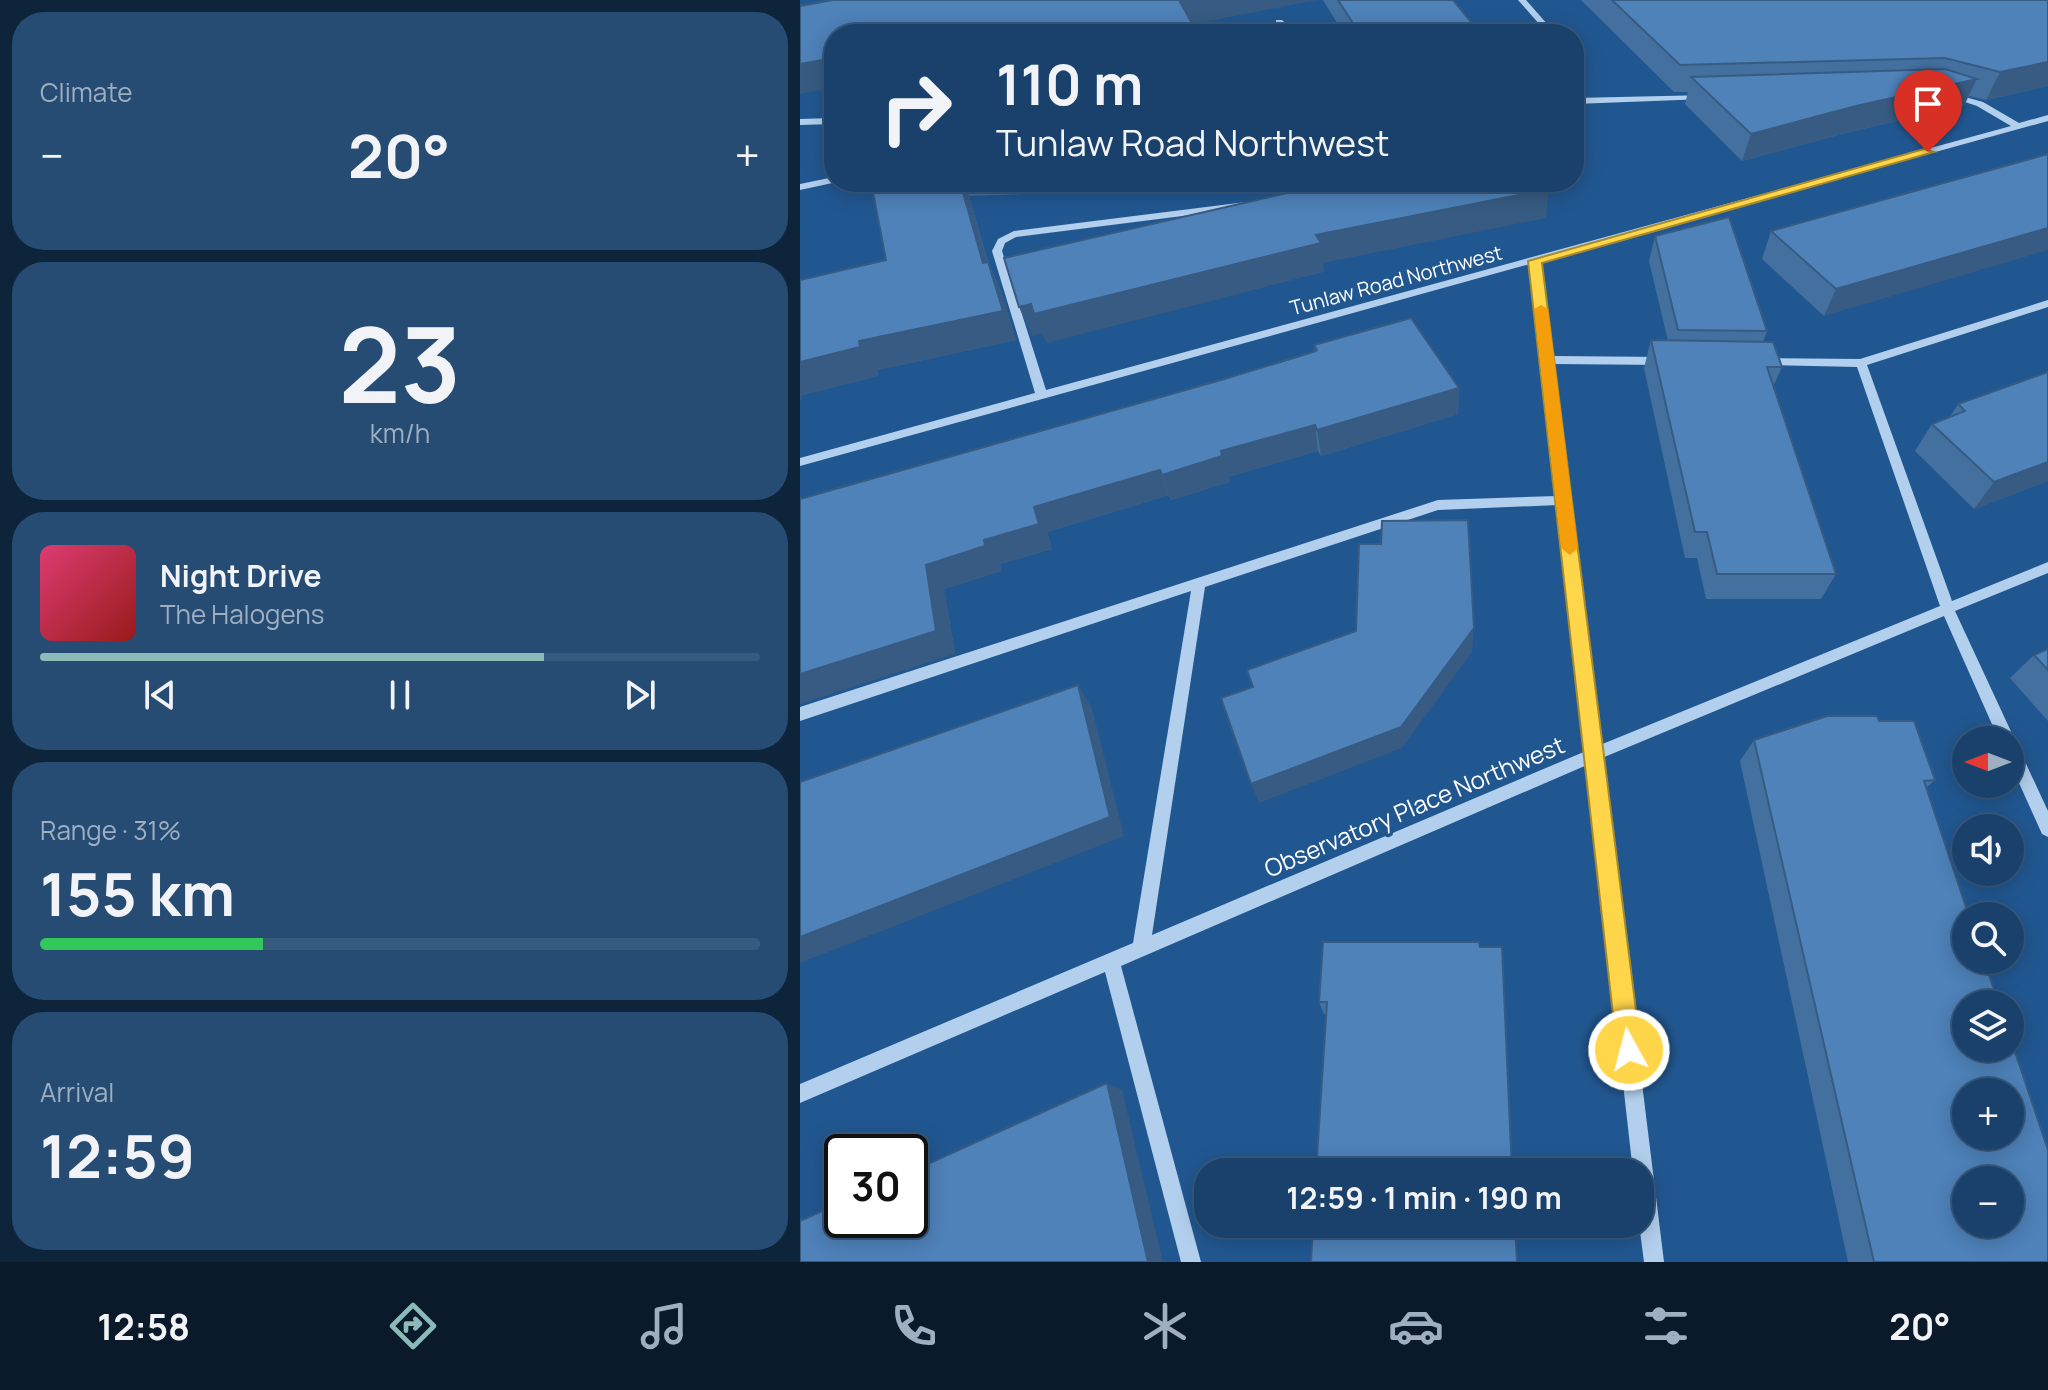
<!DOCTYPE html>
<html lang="en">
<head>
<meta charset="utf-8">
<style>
	body { margin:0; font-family:Manrope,sans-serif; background:#264c74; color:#f1f3f6; height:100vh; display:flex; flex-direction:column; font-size:30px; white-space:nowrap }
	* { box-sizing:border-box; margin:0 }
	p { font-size:26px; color:#9fafc2 }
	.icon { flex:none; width:44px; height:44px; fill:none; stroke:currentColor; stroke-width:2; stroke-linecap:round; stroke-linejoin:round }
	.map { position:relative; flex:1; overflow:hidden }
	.panel { display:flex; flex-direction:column; gap:12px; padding:12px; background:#0e243b; width:800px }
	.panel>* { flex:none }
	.guide { position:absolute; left:24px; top:24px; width:760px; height:168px; border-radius:32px; box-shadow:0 4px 20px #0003,0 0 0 2px #375a7f; background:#19416c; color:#f1f3f6; overflow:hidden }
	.needle { width:52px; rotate:270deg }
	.controls { position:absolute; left:1152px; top:726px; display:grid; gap:16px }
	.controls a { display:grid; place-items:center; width:72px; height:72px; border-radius:50%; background:#19416c; box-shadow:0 4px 20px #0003,0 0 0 2px #375a7f; font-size:40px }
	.speed { position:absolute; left:24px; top:1134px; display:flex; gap:16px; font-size:40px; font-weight:700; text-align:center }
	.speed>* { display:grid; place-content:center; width:104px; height:104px; border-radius:50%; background:#19416c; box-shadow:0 4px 20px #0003,0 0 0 2px #375a7f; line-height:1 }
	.speed .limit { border:4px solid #111; border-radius:12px; background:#fff; color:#111 }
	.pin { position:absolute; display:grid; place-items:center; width:68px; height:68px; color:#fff; margin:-82px -34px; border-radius:50% 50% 50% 0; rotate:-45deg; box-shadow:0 0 8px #0007 }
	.pin .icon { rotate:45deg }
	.me { position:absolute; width:88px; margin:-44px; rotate:353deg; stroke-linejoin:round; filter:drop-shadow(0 0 6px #0008) }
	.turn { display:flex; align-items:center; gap:28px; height:168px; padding:0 40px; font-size:36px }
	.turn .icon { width:104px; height:104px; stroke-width:2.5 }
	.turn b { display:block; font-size:56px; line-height:68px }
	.big { font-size:60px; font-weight:700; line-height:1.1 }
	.panel .tile { flex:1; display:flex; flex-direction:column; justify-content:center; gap:12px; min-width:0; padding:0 28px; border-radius:32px; background:#264c74 }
	.panel .dial { align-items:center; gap:0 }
	.dial b { font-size:104px; line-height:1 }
	.song { display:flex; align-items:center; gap:24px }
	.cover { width:96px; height:96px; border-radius:12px; background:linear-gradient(135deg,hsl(340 70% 55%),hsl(0 70% 35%)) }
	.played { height:8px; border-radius:4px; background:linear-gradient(90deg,#8bbbb9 70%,#375a7f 70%) }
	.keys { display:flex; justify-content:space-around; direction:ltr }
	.heat { display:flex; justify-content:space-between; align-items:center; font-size:44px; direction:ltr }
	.charge { height:12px; border-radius:6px; background:linear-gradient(90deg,#34c759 31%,#375a7f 0) }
	.trip { position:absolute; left:394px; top:1158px; width:460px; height:80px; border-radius:32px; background:#19416c; box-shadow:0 4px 20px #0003,0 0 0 2px #375a7f; font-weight:700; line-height:80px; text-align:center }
	.tab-bar { display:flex; height:128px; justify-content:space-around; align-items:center; background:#0a1a2b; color:#9fafc2 }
	.tab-bar .icon { width:56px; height:56px }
	.tab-bar .selected { color:#8bbbb9 }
	.tab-bar b { font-size:36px; color:#f1f3f6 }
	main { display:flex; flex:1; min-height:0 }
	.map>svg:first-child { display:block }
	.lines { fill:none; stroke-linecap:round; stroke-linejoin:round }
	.minor { fill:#b2cfed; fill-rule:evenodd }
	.wall { fill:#43709f }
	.shaded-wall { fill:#375b82 }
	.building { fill:#4e82b9; stroke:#375b82; stroke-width:2; fill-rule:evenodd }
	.route { fill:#ffd54a; stroke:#a68a30; stroke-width:2 }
	.slow { fill:#f59e0b }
	.labels { text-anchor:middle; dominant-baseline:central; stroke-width:7; stroke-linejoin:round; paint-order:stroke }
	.far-street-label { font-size:20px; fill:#fff; stroke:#215790 }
	.street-label { font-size:24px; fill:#fff; stroke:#215790 }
</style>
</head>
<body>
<main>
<section class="panel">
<div class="tile"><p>Climate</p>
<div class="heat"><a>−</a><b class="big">20°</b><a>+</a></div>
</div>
<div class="tile dial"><b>23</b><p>km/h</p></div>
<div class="tile">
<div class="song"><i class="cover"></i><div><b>Night Drive</b><p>The Halogens</p></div></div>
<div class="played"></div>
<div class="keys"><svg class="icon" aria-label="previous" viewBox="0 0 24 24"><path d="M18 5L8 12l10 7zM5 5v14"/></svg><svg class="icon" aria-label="pause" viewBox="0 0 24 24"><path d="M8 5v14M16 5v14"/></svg><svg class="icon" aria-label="next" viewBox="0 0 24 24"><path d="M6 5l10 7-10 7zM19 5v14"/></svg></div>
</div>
<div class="tile"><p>Range · 31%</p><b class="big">155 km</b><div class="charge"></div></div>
<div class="tile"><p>Arrival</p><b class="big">12:59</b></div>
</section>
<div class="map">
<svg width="1248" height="1262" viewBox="0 0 1248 1262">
	<rect width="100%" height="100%" fill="#215790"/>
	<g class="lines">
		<g class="minor">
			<path d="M718,0H726L756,34H748Z"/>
			<path d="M476,20H482L499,34H490L476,24Z"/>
			<path d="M427,26H430L435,34H427L423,28Z"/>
			<path d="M1147,92L1183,102L1219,123L1248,115V121L740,261L752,356L865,357L871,361L865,365L753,364L800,745L1140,606L1057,367L962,365L958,364V358L1060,359L1248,300V307L1067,365L1152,601L1248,562V573L1155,611L1248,811V837L1242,834L1210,763V740H1199L1144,616L802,758L864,1262H844L839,1224L840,1172H833L787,765L321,966L401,1262H381L305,972L0,1103V1084L333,943L391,591L0,721V707L638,500L757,496L730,264L0,466V458L235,393L192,251L198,239L214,231L446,202L451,205L446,208L216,237L205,243L202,251L246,390L1211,126L1177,106L1147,96ZM758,505L786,751L352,935L405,587L638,510Z"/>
			<path d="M909,95V99H906L774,104V98Z"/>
			<path d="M34,118V124L0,125V119Z"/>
			<path d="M34,177V182H37L0,190V184Z"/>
			<path d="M493,182H503L498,196L479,201V197L491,192Z"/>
		</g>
	</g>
	<g class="wall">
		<path d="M523,0H653L681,34H544Z"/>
		<path d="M781,0H1248V86L1186,100L1169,96L1164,105L1046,133L942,161L885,104L888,92H874Z"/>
		<path d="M1248,154L1024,316L962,259L971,231Z"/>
		<path d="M71,182H468L469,185L169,196L188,262L201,291L216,340L77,370L78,376L2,395V400H0V280L86,260Z"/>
		<path d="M855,236L967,331L963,342L982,367L973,387L1036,574L1021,599H906L897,558H885L844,368L851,340L868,341L849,261Z"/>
		<path d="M514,345L659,388L658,414L521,456L518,451L428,477L429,482L371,500L369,495L247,532L252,549L200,564L201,571L144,589L155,654L0,499L421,380L515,351Z"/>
		<path d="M1248,372V481L1174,509L1115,451L1132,424L1150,417L1158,404Z"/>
		<path d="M1248,649V721L1210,678L1234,655Z"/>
		<path d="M1079,721L1135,780L1126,788L1248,1262H1048L940,761L954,740Z"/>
		<path d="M523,942L712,1172L526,1014H524L519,1002Z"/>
	</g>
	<g class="shaded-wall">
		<path d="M379,0H517L384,26Z"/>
		<path d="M238,23L241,34H171Z"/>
		<path d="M34,58V88L0,94V64Z"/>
		<path d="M1248,62V86L1186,100L1200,72Z"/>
		<path d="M1177,79L1164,105L1046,133L942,161L951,134L1056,106Z"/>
		<path d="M160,182H163L169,196L196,292L183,263Z"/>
		<path d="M749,189L746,218L523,263L524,272L247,343L242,333L232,336L219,307L516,235Z"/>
		<path d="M1248,228V250L1024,316L1036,289Z"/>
		<path d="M188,262L201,291L216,340L77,370L78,376L2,395V400H0V362L59,341Z"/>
		<path d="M659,388L658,414L521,456L517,430Z"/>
		<path d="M515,425L518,451L428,477L429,482L371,500L362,475L421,451Z"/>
		<path d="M1248,462V481L1174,509L1194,482Z"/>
		<path d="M360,470L369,495L247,532L252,549L200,564L201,571L144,589L155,654L0,704V674L126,565L184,540L234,507Z"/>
		<path d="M674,628L672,652L602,748L459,803L451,784Z"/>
		<path d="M278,685L292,708L324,836L0,963V937Z"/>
		<path d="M307,1083L322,1090L363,1262H348Z"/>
	</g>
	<g class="building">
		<path d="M33,0H379L398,34H240L238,23L171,34H34V58L0,64V6Z"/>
		<path d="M538,0H653L681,34H560Z"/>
		<path d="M812,0H1248V62L1200,72L1145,58L880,65Z"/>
		<path d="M1145,69L1177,79L1056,106L951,134L891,77Z"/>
		<path d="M1248,154V228L1036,289L971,231Z"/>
		<path d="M71,182H160L183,263L188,262L203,311L59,341L60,347L0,362V280L86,260Z"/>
		<path d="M535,182H743L749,189L516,235L521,243L234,314L231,304L219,307L204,258Z"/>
		<path d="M929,217L967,331L878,330L855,236Z"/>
		<path d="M611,318L659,388L517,430L515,425L421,451L422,456L362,475L360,470L234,507L239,524L184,540L185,546L126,565L136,631L0,674V499L421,380L513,352L517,350L514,345Z"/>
		<path d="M851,340L973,342L982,367H967L1036,574H917L907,532H895Z"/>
		<path d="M1248,372V462L1194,482L1132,424L1165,411L1158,404Z"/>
		<path d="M668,520L674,628L601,727L451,784L421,698L453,687L447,670L556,631L559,544H581L582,521Z"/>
		<path d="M1248,649V670L1234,655Z"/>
		<path d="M278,685L310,817L0,937V782Z"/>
		<path d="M1027,716H1077L1079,721H1114L1135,780L1124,781L1169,916H1166V960H1184L1199,1004H1166V1048H1210V1037L1248,1150V1262H1074L954,740ZM1166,1092H1210V1136H1166ZM1166,1180H1210V1224H1166Z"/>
		<path d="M523,942H679L680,947H702L712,1172H516L527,1002H519Z"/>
		<path d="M307,1083L348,1262H0V1221L42,1202V1220H110V1172Z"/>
		<path d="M513,1224H715L717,1262H511Z"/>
	</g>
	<path class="route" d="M1124,149L1134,152L742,263L841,1050L837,1058L829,1062L821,1058L817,1050L728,261Z"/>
	<path class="slow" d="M741,305L748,309L778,548L770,555L761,548L734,309Z"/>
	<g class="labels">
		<g class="far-street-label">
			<text transform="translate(596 280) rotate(-15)">Tunlaw Road Northwest</text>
		</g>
		<g class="street-label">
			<text transform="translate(614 806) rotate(-23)">Observatory Place Northwest</text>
		</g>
	</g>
</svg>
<div class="controls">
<a><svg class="needle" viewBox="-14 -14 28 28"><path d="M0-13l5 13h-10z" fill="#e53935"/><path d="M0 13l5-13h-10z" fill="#9fafc2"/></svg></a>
<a><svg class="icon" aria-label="sound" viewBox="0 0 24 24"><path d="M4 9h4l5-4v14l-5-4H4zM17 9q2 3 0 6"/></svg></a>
<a><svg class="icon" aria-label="search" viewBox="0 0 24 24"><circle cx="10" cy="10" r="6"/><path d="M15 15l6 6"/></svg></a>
<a><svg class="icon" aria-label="layers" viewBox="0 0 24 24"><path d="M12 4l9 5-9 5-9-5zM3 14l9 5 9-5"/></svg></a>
<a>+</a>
<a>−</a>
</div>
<div class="speed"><div class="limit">30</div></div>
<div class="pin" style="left:1128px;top:152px;background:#d93025"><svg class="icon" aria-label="arrive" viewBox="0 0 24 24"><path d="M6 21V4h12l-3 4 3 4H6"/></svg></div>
<svg class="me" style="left:829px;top:1050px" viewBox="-20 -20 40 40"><circle r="17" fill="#ffd54a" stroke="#fff" stroke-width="3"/><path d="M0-11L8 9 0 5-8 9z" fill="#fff"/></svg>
<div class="trip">12:59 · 1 min · 190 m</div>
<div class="guide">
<div class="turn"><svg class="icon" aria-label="right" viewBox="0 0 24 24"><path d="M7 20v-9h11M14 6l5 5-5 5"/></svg><div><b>110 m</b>Tunlaw Road Northwest</div></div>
</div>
</div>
</main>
<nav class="tab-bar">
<b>12:58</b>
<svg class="icon selected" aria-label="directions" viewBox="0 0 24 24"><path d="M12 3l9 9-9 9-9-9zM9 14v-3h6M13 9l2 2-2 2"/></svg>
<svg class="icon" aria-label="music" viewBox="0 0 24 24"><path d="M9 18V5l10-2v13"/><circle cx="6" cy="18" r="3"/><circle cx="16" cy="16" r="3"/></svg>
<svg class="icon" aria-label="phone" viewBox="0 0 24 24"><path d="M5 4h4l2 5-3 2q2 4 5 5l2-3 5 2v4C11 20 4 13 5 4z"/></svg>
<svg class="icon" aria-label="climate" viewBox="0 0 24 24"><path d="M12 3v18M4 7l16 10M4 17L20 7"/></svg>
<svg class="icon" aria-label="car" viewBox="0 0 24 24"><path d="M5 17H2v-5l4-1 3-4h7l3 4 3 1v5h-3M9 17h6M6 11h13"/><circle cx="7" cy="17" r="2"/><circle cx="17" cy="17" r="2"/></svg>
<svg class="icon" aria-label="filters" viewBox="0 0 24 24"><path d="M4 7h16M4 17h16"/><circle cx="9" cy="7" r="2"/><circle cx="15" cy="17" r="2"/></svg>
<b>20°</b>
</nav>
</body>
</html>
